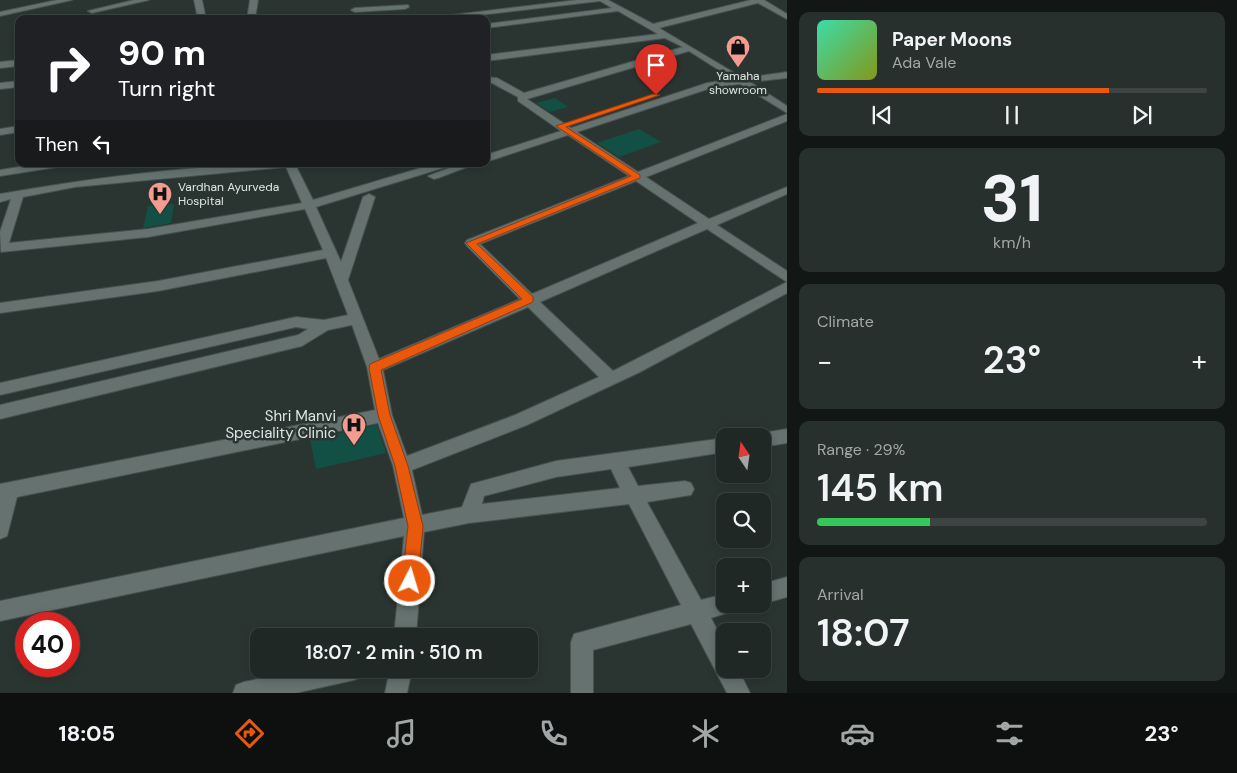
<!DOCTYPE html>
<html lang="en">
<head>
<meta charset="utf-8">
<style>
	body { margin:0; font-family:"DM Sans",sans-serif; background:#28302e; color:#f1f3f6; height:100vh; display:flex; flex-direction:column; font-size:19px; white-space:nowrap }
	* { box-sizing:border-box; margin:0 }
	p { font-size:16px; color:#a2a6a7 }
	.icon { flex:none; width:28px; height:28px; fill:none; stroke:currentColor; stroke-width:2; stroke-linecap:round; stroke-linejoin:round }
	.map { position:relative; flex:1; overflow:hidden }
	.side { display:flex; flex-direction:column; gap:12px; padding:12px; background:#121615; width:450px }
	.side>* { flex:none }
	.hud { position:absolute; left:15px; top:15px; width:475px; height:152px; border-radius:10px; box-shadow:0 2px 8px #0003,0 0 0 1px #3d4443; background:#202124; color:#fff; overflow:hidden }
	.needle { width:32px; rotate:347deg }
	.buttons { position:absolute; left:716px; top:428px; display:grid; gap:10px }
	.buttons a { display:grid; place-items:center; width:55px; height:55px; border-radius:10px; background:#202826; box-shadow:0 2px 8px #0003,0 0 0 1px #3d4443; font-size:25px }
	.speed { position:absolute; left:15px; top:612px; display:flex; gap:10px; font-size:25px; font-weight:700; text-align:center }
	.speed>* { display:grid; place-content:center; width:65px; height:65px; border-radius:50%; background:#202826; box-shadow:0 2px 8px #0003,0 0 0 1px #3d4443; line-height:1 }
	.speed .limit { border:8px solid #d22; background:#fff; color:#111 }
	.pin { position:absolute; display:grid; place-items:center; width:42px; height:42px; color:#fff; margin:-51px -21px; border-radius:50% 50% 50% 0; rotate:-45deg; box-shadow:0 0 5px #0007 }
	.pin .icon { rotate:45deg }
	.me { position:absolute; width:55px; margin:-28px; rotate:5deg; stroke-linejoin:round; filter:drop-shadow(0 0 4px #0008) }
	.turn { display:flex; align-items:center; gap:18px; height:105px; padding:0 20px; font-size:22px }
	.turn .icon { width:65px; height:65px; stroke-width:2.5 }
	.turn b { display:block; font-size:35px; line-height:42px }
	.then { display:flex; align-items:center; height:48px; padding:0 20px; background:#0003; gap:10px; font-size:19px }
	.big { font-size:38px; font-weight:600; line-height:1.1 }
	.side .card { flex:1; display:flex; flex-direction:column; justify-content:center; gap:8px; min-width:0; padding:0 18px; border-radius:10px; background:#28302e }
	.side .dial { align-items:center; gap:0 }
	.dial b { font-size:65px; line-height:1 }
	.song { display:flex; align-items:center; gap:15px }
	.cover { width:60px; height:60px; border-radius:8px; background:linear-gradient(135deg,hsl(160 70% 55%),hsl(70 70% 35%)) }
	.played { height:5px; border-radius:2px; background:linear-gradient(90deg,#ea580c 75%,#3d4443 75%) }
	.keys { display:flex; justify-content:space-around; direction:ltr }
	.heat { display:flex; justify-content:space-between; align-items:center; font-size:28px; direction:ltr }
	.charge { height:8px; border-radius:4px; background:linear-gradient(90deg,#34c759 29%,#3d4443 0) }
	.trip { position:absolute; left:250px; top:628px; width:288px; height:50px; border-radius:10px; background:#202826; box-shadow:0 2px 8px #0003,0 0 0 1px #3d4443; font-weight:600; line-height:50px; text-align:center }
	.menu { display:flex; height:80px; justify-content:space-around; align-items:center; background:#0d100f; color:#a2a6a7 }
	.menu .icon { width:35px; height:35px }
	.menu .selected { color:#ea580c }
	.menu b { font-size:22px; color:#f1f3f6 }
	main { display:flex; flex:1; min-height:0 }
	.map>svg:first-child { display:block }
	.building { fill:#125045 }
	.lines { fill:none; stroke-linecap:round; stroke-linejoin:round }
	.minor-casing { stroke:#47514e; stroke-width:2 }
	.minor { fill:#65726f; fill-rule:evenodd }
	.route { fill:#ea580c; stroke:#983908 }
	.labels { text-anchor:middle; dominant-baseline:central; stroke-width:5; stroke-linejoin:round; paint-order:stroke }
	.far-poi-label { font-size:12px; fill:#dee5e3; stroke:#2a3532 }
	.poi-label { font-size:15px; fill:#dee5e3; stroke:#2a3532; text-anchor:end }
</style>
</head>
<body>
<main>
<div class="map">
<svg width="787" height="693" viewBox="0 0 787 693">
	<rect width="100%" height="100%" fill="#2a3532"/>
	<g class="building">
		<path d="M555,98L568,107L550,112L536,103Z"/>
		<path d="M639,129L661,142L619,157L597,143Z"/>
		<path d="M174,204L171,223L143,228L148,206Z"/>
		<path d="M377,425L386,453L316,469L310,439Z"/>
	</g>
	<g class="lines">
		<defs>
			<g id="minor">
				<path d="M57,0H72L0,16V12Z"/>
				<path d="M134,0H149L92,13L88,11Z"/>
				<path d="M194,0H202L206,19H198Z"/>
				<path d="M250,0H258L255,19H247Z"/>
				<path d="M577,0H608L653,24L751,0H764L787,14V19L758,3L659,28L743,78L787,72V78L750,82L787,106V113L740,84L711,88L577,132L638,172L787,114V121L646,177L709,219L787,187V194L717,225L787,271V282L707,229L540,302L613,371L787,282V293L640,372L527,425L412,470L422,515L462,507L471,484L556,461L725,438V452L628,467L638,486L685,481L691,483L694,489L691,495L647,502L701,600L725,594V604H736L733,611L711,618L725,645V669H738L750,693H727L691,624L593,650V693H571V642L574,634L681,605L629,504L469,523L424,532L416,636H394L404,536L0,621V601L404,518L393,466L378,423L17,497L7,536L0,539V484L375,410L367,367L352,325L328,330L302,346L0,419V405L298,335L308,329L296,327L0,395V383L296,317L324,320L348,315L326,258L158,291L0,313V303L158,281L323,250L305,209L148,237L1,252L0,232L11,199L0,202V194C97,177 197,164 295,164L313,200L434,164H450L449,166L316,207L341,262L363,197L369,194L375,197L348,280L379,359L520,299L467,246L465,243L467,240L629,176L568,135L486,162V155L561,131L518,101V97L492,83H486V77L497,78L524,93L683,47L665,38L486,61V55L658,34L618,11L486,28V24L612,8L600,1L446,19H419ZM689,51L733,79L707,83L571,128L527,99ZM286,167L302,203L148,229L9,243L23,197L75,187ZM636,181L698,223L532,294L480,244ZM528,307L599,377L515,415L407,456L392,415L383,370ZM611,469L620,488L482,504L484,496L556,477Z"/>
				<path d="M408,5L409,7L405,9L355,12L351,10L355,8Z"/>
				<path d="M19,60V66L0,68V62Z"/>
				<path d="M19,81V87L0,89V83Z"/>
				<path d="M19,126V132L0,135V129Z"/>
				<path d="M38,164H62L57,167L0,176V170Z"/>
				<path d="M460,164H475L438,178L434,179L428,176Z"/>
				<path d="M787,429V443L762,447V436H755L762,433Z"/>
				<path d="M787,577V597L762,604H761L762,584Z"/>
				<path d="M304,669H365L362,677L354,680L296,693H233L236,685L244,682Z"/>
				<path d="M390,669H412L407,693H385Z"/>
			</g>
		</defs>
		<use href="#minor" class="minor-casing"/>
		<use href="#minor" class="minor"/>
	</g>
	<path class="route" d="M653,94L660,95L566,127L640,175V178L477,244L533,297V302L381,370L390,415L408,466L423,526L418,581L415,586L410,589L405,586L402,581L408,526L395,466L378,415L369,368L370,364L522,299L466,243L631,176L556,126Z"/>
	<defs>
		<symbol id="shop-pin" viewBox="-11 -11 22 30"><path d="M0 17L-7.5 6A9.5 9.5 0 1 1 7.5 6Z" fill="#f59c91" stroke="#2a3532"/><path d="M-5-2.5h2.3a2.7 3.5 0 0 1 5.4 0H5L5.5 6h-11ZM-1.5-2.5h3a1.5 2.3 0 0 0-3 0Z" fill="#111"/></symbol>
		<symbol id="hospital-pin" viewBox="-11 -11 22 30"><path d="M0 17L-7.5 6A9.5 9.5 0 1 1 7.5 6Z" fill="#f59c91" stroke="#2a3532"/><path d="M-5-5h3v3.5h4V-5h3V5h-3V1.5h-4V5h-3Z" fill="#111"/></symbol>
	</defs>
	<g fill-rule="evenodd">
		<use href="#shop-pin" x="724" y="33" width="28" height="38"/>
		<use href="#hospital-pin" x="146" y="180" width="28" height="38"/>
		<use href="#hospital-pin" x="340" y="411" width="28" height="38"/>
	</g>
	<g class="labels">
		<g class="far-poi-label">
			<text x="738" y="76">Yamaha<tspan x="738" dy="14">showroom</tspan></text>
			<text x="178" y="187" text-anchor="start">Vardhan Ayurveda<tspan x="178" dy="14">Hospital</tspan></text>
		</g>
		<g class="poi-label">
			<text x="336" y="416">Shri Manvi<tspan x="336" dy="17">Speciality Clinic</tspan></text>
		</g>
	</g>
</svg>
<div class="buttons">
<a><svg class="needle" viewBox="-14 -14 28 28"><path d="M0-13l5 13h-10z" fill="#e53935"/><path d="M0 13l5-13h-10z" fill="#a2a6a7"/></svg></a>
<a><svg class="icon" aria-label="search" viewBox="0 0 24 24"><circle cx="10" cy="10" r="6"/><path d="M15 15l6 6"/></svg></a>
<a>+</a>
<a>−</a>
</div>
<div class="speed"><div class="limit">40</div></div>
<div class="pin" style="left:656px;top:95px;background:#d93025"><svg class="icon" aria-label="arrive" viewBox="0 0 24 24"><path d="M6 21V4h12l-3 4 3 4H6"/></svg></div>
<svg class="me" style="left:410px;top:581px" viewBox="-20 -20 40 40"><circle r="17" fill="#ea580c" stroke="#fff" stroke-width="3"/><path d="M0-11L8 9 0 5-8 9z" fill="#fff"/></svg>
<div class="trip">18:07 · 2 min · 510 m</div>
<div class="hud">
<div class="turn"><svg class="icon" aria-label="right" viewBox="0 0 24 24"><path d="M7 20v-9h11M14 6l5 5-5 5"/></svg><div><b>90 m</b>Turn right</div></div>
<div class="then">Then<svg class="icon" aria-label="left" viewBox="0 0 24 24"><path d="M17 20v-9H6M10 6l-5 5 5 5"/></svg></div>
</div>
</div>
<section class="side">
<div class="card">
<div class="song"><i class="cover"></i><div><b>Paper Moons</b><p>Ada Vale</p></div></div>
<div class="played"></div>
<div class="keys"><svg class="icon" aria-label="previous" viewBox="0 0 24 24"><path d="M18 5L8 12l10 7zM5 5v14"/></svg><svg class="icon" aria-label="pause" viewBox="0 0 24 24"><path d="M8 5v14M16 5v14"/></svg><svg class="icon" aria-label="next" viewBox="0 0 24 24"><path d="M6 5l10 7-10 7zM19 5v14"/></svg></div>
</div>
<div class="card dial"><b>31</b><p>km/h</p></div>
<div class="card"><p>Climate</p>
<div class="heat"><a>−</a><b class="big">23°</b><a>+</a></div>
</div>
<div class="card"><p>Range · 29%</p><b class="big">145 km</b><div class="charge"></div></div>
<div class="card"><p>Arrival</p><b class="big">18:07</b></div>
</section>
</main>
<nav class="menu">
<b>18:05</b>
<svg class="icon selected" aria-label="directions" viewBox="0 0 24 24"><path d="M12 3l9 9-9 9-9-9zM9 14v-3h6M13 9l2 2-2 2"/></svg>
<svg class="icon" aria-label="music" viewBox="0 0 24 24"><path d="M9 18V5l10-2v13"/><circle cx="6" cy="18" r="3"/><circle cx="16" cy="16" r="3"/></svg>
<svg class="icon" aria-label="phone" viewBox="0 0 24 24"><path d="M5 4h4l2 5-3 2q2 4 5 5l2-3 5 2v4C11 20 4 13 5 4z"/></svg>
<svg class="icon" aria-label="climate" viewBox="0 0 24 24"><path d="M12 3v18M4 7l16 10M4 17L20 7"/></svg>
<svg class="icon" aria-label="car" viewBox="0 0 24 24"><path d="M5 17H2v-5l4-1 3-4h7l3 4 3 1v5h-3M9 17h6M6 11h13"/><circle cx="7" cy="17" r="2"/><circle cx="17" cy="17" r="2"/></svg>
<svg class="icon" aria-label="filters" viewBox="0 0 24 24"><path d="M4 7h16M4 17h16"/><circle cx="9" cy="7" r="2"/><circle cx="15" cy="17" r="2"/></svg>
<b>23°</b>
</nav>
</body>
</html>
